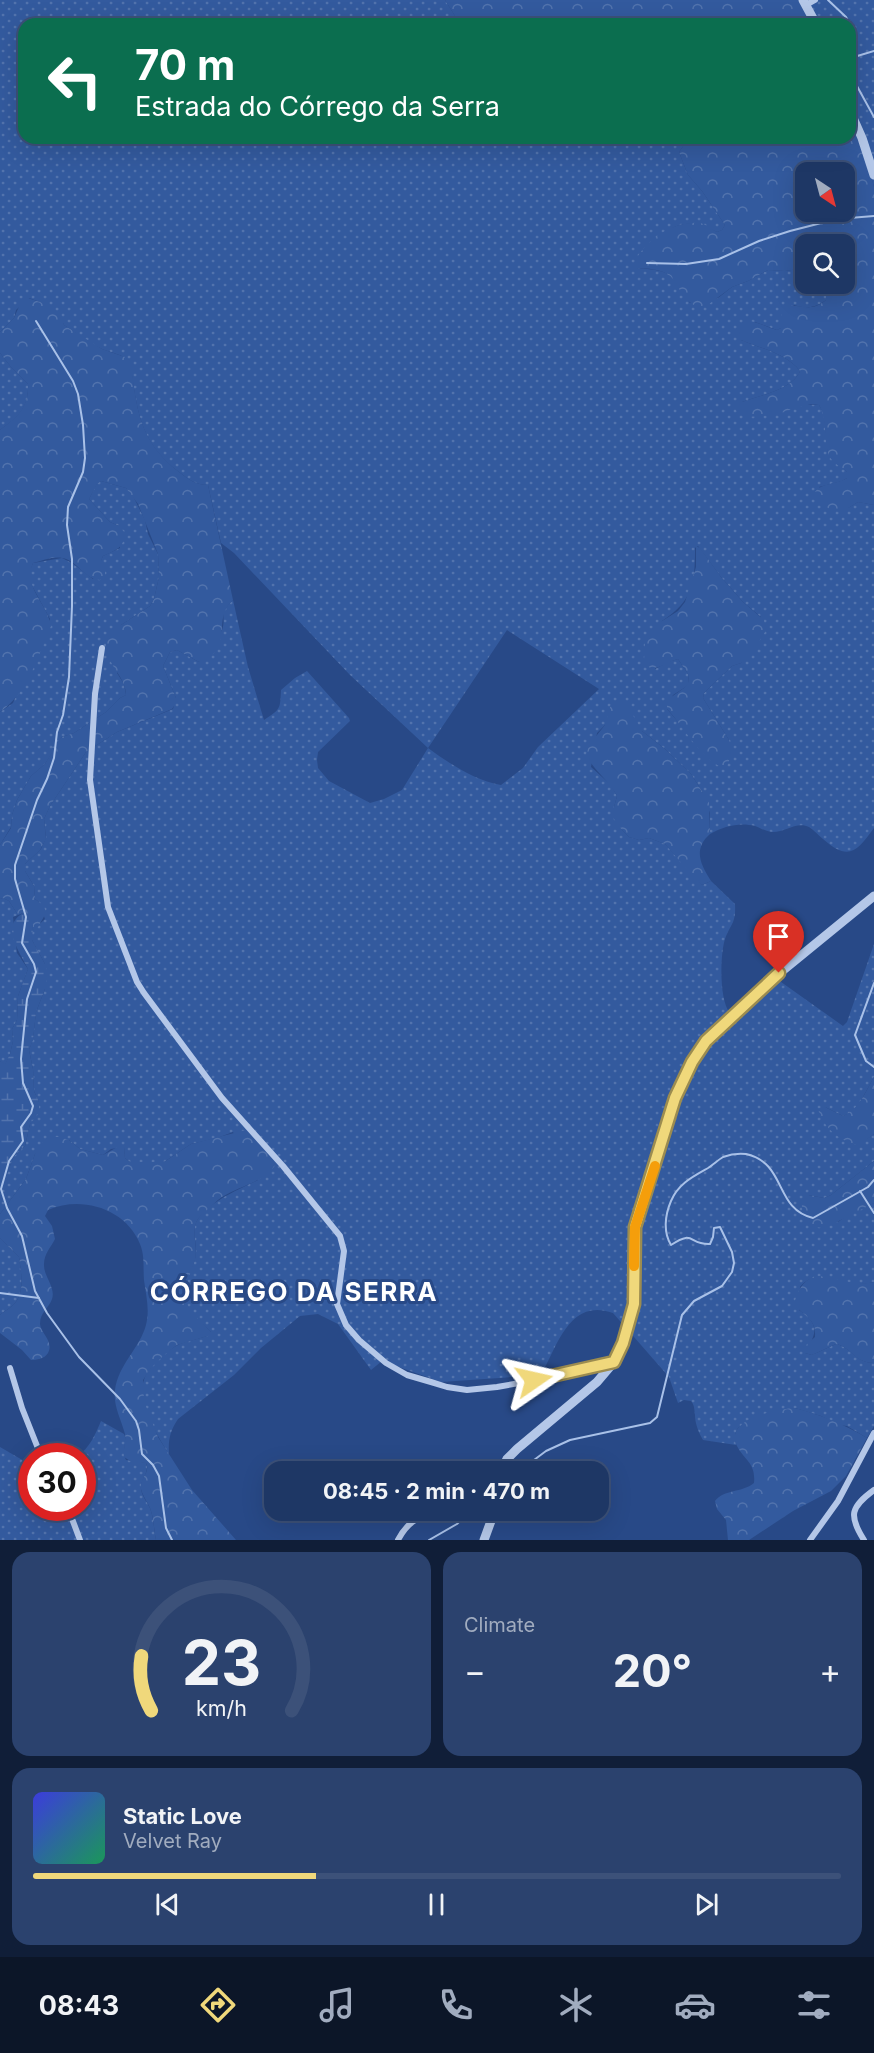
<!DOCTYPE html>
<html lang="en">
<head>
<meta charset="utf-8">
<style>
	body { margin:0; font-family:Inter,sans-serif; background:#2b426e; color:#f1f3f6; height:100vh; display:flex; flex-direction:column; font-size:22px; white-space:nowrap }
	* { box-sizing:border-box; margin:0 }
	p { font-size:20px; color:#a1acbf }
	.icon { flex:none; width:33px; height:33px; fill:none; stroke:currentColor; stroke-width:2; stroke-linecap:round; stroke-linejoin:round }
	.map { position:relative; height:1540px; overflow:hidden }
	.panel { display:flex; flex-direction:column; gap:12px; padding:12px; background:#101e38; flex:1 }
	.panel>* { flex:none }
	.top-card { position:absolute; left:18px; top:18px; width:838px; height:126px; border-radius:18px; box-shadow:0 6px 24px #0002,0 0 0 2px #3c5179; background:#0b6e4f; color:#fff; overflow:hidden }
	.needle { width:39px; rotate:144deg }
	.buttons { position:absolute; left:795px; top:162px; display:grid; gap:12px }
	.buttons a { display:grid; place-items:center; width:60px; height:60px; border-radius:12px; background:#1e3765; box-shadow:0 6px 24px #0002,0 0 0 2px #3c5179; font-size:30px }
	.speed { position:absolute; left:18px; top:1443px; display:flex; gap:12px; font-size:30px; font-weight:700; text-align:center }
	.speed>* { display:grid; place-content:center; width:78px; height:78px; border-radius:50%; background:#1e3765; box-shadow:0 6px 24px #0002,0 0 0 2px #3c5179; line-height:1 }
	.speed .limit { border:9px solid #d22; background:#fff; color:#111 }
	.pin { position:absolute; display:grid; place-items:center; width:51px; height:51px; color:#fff; margin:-62px -26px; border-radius:50% 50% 50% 0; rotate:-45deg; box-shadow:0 0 6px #0007 }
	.pin .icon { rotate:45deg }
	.me { position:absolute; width:66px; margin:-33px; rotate:79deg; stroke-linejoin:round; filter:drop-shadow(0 0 4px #0008) }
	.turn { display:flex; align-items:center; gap:21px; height:126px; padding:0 18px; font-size:27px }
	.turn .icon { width:78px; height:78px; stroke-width:2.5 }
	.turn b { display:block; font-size:42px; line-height:51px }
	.big { font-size:45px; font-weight:700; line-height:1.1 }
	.panel .card { flex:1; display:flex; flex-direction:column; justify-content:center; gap:9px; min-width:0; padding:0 21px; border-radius:18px; background:#2b426e }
	.panel .dial { align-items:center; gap:0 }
	.dial svg { height:156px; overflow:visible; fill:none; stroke:#3c5179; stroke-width:7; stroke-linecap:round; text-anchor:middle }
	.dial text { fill:#f1f3f6; stroke:none }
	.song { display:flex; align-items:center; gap:18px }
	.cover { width:72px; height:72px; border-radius:9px; background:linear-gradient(135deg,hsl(240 70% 55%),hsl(150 70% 35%)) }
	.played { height:6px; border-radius:3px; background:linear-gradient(90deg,#f0d87b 35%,#3c5179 35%) }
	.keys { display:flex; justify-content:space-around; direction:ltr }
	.heat { display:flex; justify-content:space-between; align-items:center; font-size:33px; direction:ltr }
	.panel .tiles { flex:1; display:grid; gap:12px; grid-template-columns:1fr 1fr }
	.card:last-child { grid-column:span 2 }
	.trip { position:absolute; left:264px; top:1461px; width:345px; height:60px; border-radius:18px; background:#1e3765; box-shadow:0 6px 24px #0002,0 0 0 2px #3c5179; font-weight:700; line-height:60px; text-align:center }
	.menu { display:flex; height:96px; justify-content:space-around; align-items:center; background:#0c1628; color:#a1acbf }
	.menu .icon { width:42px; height:42px }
	.menu .on { color:#f0d87b }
	.menu b { font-size:27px; color:#f1f3f6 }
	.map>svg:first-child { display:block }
	.grass { fill:url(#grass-dots); fill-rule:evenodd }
	.forest { fill:url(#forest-crowns); fill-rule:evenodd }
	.wetland { fill:url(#wetland-marsh) }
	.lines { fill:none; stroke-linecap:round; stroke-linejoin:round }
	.stream { stroke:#a9c1e8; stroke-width:2 }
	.minor { stroke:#b4c7e8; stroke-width:6 }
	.tertiary { stroke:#b4c7e8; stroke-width:9 }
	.route-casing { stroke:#9c8c50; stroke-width:15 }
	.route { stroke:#f0d87b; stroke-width:10 }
	.slow { stroke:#f59e0b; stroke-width:10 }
	.labels { text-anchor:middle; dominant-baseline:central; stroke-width:6; stroke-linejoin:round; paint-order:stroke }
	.district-label { font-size:26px; font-weight:bold; letter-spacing:1.5px; fill:#fff; stroke:#284987 }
</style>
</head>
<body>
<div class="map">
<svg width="874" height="1540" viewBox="0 0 874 1540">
	<defs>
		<pattern id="grass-dots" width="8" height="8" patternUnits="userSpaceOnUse" patternTransform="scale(1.5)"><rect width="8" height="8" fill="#335a9e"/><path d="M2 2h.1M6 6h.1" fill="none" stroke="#5273ad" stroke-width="1.8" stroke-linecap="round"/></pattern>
		<pattern id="forest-crowns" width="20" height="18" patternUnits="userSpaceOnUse" patternTransform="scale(1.5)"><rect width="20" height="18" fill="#335a9e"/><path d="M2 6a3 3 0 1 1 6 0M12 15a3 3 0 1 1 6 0" fill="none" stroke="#5273ad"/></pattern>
		<pattern id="wetland-marsh" width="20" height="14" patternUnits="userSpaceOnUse" patternTransform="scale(1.5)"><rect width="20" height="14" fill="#335a9e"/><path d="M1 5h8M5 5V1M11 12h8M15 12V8" fill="none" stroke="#5273ad"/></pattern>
	</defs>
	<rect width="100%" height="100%" fill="#284987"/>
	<g class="grass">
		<path d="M0,0H445L460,24H24V138H689L679,152L688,175L702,191L725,225L722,230L717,232C672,210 663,236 637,268C675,271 670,274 690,303L718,298L732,287L748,281L768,270L785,271L805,268L806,284H826V300C815,308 807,309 794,305L781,328L777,330L755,322L741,340C760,348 787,354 800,371C792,390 761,395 742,402L819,405L824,414L828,453L847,472V478L842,481L819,487L848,508L858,502L874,505V828C857,851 849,862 823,839C819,836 814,830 809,827C797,821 785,832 773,832C767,832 760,828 755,826C740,822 724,826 710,834V813L702,791L691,774L665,749L642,731L605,725L597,733L591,767L611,785L617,796L614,807L622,830L629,837L639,840L649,838L665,844L702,885L711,881L735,904C736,924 731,923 725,939C720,954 719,1001 730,1013L774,977L843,1026L847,1022L874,944V1077L859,1104L852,1112L843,1116L825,1107L865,1140L874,1134V1161L831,1195L824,1198L808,1195L838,1222L849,1214L874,1203V1282C863,1285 851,1284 840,1282C825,1279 812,1272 800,1287L799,1310C820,1325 817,1332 805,1353L812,1355L836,1344C853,1348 855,1363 874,1363V1426L867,1438L847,1426L839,1425L821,1416L795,1408L749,1420L738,1428L735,1434L736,1445L703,1440C699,1433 695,1424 695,1415C694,1409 695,1406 691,1401L684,1400L678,1403L669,1377L613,1313C569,1297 557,1347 541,1375L441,1382L382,1361L371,1370L338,1324L318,1314L300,1316L261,1348L234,1375L178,1419C170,1431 168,1440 169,1454C158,1437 136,1400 144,1380C148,1367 164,1353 176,1346C186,1340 200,1340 211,1334V1332C199,1320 182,1308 184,1290C185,1279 192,1269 195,1259C198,1249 193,1236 195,1226C199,1206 241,1188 258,1180L233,1132L217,1138L191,1144L164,1162H130L125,1158L124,1147L111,1149L103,1155L80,1149L69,1140L35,1154L26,1179L0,1214V1191L14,1156L25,1146L30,1124L39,1102L34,1091L33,1069L29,1050L33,1039L36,1012L45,989V964L32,940V931L45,919L39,902L35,899L34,886L25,871V864L41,849L46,838L44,819L50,806L86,752L117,732L173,709L176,698L163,666L170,652L177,650L199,662C205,653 219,639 222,630C227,616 217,615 233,600L248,667L264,720C281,709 280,709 281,690L295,678L307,671L349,718L350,721L318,752L317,760L318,768L329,781L370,803L384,799L402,790L428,748L350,675L234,553L221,543L208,485C196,485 188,479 179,472C138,441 137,408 130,361C122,354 112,353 102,349C89,343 76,333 64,325C58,309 44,303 29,298L16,310L14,318L0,332ZM698,546L721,577L743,602L761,617L741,663L732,666L704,693L703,698L729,740L709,758L667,709L673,695L684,688L689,683L688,674L678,659L668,662L655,669L662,621C693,601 695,583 695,548ZM507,630L599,689L538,747L523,768L501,785C474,780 450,764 428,748Z"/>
		<path d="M801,0H874V187L868,164L851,123L850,24H813Z"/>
		<path d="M0,353L11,367L28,384C29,408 18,417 0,430Z"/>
		<path d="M101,481L126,488L133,496L145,520L148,534L158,554L159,577L154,599L150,606L121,625L117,673L124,684L126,695L120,698L106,712L74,733L62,737L45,764L31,776L17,800L12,815L11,827L0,845V712L13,703L50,619L30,582L29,573L33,563L62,558L72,563L93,579L103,556L120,548L119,526L110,522L89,499L97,483Z"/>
		<path d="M3,898L9,901L18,915L13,917L17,953L28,969L18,996L17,1020L12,1029L13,1041L10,1054L5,1065L0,1061V899Z"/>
		<path d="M0,1238L19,1257C21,1272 25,1291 15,1303C11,1308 4,1311 0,1315Z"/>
		<path d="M101,1421L124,1434C128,1442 121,1451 126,1460L146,1463C150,1472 140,1479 141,1489C142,1497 149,1504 151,1511C154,1521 154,1531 156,1540H0V1447L31,1465L32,1508H82V1456H77C90,1448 95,1435 101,1421Z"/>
	</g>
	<g class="forest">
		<path d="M445,0H801L813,24H460Z"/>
		<path d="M851,123L868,164L874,187V505L858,502L842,512C829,510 820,506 815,492C823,482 836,485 847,478V472C843,468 836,465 832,460C822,449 829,422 819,405L811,404C793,408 748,426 736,410L737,405L742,402C761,395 792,390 800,371C787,354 760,348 741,340L737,335L739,325C751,316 764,327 777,330L781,328L782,311L787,306C804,304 810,313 826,300V284H844V244H806L805,268L785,271L768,270L748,281L732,287L709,304L698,307C668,293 689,269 637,268L635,260C649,239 672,221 700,223C706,224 711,229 717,232L722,230L725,225L702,191L688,175L679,152L689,138H850ZM806,172H844V212H806Z"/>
		<path d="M28,298L49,305L61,315L64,325L75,332L102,349L125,357L131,361C136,408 139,441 179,472C188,479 196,485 208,485L233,600C210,621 237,648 199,662L177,650L170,652L163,666L176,698V703L172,709L117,732L86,752L50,806L44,819L46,839L40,850L25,864V871L34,886L35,899L44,906L46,913L38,927L32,931L33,926L23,913L18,915L9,901L3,898L0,899V845L11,828L12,815L17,800L31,776L45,764L52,752V747L62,737L74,733L106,712L120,698L126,695C126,675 104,664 106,641L121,625L150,606L154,599L159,577L158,554L138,504L126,488L101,481L97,484L89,499L110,522L119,526L125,533C124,548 116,550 103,556L101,561L105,568V575L100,580C84,579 77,560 62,558C54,556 41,561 33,563C23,588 47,602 51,626C38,656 28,693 0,712V430C18,417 29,407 28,384L11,367L0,353V332L14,318L21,302Z"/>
		<path d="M696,546L700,548L721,577L743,602L764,620L765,632L753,651L741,663L732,666L704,693L703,698L729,740L733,751L726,768C705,766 682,724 667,709V700L684,688L689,682L688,674L678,659C669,661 660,669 650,668L644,661L645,641L662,621L678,611L685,602L696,567Z"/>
		<path d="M620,701L630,710L642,731L665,749L691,774L709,802L710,834C693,849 700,864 711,881L702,885L696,880L665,844L649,838L639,840L629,837L622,830L614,819V807L617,796C609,780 594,771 586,755L589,745L605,725L611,704Z"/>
		<path d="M874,1077V1134L859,1145C840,1142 823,1127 818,1109L825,1107L843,1116C860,1109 865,1092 874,1077Z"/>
		<path d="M246,1130C259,1138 272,1149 276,1164C264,1183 240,1185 222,1197C217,1200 212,1206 208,1209C203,1214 198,1217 196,1223C192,1234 198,1249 195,1260C180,1303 179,1299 211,1332V1335L177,1345L164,1355L151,1368L143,1380V1390L145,1404L158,1437L192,1490L236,1540H156C154,1530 154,1520 151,1511C149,1504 143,1497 141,1489C139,1478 151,1473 146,1463L132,1462L124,1457C123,1449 126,1442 125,1434C121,1419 113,1406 115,1390C118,1365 140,1348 146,1325C150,1309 146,1296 144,1280C143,1268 145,1256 140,1244C126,1209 82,1195 48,1210L45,1216L52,1226L55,1239C51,1247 44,1254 44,1264C43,1276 56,1287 52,1299C49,1308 40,1312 40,1324C41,1334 54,1341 48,1353C44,1359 37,1360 31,1360L22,1350L0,1333V1315C4,1311 11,1308 15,1303C25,1291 21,1272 19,1257L0,1238V1214L26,1179L35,1154L44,1141L49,1137H60L69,1140L80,1149L103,1155L121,1145L124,1147L125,1158L130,1162H164L191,1144Z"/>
		<path d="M874,1161V1203L825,1228L813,1227C806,1219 801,1213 802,1202L808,1195L824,1198L831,1195Z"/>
		<path d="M815,1276C835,1276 852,1287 874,1282V1363C854,1363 853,1348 836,1344L812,1355L805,1353V1346L815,1337C817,1319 803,1316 794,1304C798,1291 801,1282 815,1276Z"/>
		<path d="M795,1408C819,1414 846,1425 867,1438L846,1476L831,1491L793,1511L749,1540H728L726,1520L717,1509L715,1501C724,1489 742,1493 754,1483C756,1463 745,1461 737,1446C723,1419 778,1409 795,1408Z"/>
	</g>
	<path class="wetland" d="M23,913L31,917L33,926L32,940L45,964L48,973L45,989L36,1012L33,1040L29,1050L33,1069L34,1091L39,1102V1113L30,1124L25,1146L14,1156L0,1191V1061L5,1064L10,1054L13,1041L12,1029L17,1020L18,996L28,969C19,950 0,927 23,913Z"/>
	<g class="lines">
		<g class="stream">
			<path d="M828,0L846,17L850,24"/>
			<path d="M850,24L856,39L854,49L852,77L874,117"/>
			<path d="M854,57L874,51"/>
			<path d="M647,263L686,264L719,259L759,241L790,231L837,219L874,216"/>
			<path d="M36,321L73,381L78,394L83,425L85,458L83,472L68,507L67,525L72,559V606L69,677L63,715L57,732L54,758L47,779L37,800L15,865V879L26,917L22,943L34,964L36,972L27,999L21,1059L23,1083L33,1106L31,1113L21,1127L23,1141L9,1161L1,1189L7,1208L22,1236L35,1291L47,1313L79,1357L120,1399L136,1421L139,1430L142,1454L153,1465L159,1476L166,1528L172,1540"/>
			<path d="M874,983L855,1035L866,1061L874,1067"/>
			<path d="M860,1191L874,1213"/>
			<path d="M0,1293L39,1298"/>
			<path d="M518,1472L546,1451L570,1440L650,1423L657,1417L682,1315L694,1301L722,1286L732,1272L734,1263L732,1252L720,1227L714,1228L713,1237L710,1244C688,1245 695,1229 671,1245C663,1232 665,1215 671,1201C678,1184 692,1177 708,1168C713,1165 718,1160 723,1157C731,1154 737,1153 746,1154C787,1163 774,1209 813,1218L868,1187L874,1180"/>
			<path d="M429,1540L457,1524L471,1510"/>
		</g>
		<g class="minor">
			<path d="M806,5L815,0"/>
			<path d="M102,648L95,694L90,780L108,907L137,982L144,993L222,1098L283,1166L340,1236L344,1251L337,1304L346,1325L359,1340L386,1363L407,1375L431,1382L447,1387L467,1390L497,1387L553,1377L613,1362"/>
			<path d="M10,1368L22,1408L41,1456"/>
			<path d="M68,1508L80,1540"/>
			<path d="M398,1540C409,1519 420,1517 441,1510"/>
			<path d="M810,1540L838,1501L874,1433"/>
			<path d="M864,1540C848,1515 851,1507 874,1490"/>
		</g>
		<g class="tertiary">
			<path d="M803,0L816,24"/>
			<path d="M850,111L862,138L874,175"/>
			<path d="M501,1472L507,1459L517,1449L597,1382L614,1362L623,1343L634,1304L635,1227L675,1098L692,1062L707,1041L765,985L874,896"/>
			<path d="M484,1540L495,1510"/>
		</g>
	</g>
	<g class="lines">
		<defs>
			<path id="route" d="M534,1380L614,1362L623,1343L634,1304L635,1227L675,1098L692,1062L706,1041L779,973"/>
		</defs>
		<use href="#route" class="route-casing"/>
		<use href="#route" class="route"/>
		<path class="slow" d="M634,1266L635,1227L655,1166"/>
	</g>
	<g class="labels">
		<g class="district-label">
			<text x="294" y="1291">CÓRREGO DA SERRA</text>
		</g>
	</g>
</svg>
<div class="buttons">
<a><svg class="needle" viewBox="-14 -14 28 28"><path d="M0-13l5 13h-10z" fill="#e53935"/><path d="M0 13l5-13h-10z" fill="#a1acbf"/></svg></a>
<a><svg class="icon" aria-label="search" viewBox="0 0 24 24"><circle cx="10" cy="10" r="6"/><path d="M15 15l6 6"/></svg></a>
</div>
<div class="speed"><div class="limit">30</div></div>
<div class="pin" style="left:779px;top:973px;background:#d93025"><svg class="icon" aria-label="arrive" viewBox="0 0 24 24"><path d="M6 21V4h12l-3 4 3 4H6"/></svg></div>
<svg class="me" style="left:534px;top:1380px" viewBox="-20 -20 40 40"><path d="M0-17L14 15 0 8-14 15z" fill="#f0d87b" stroke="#fff" stroke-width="4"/></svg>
<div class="trip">08:45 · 2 min · 470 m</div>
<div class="top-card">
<div class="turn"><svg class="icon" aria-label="left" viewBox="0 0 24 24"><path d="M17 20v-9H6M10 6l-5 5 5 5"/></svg><div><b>70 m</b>Estrada do Córrego da Serra</div></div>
</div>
</div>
<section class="panel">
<div class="tiles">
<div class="card dial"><svg viewBox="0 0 100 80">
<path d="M14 69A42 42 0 1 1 86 69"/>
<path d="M14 69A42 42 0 0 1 9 41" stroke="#f0d87b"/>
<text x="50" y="56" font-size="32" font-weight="700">23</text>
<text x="50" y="72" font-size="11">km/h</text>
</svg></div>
<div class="card"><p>Climate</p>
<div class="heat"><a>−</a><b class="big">20°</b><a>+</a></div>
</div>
<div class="card">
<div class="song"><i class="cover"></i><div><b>Static Love</b><p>Velvet Ray</p></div></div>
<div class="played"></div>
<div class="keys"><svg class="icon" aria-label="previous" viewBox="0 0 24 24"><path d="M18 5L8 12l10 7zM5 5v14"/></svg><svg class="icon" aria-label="pause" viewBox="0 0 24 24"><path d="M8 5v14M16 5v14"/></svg><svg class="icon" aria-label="next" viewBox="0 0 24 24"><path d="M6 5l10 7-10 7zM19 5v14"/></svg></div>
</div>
</div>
</section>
<nav class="menu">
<b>08:43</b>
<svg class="icon on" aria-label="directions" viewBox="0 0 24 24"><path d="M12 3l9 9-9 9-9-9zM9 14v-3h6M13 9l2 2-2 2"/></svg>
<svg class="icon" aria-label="music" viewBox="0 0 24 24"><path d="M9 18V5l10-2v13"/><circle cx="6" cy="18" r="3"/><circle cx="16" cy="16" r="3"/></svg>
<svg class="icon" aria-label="phone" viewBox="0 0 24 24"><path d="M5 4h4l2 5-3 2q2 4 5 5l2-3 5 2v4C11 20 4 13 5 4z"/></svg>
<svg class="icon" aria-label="climate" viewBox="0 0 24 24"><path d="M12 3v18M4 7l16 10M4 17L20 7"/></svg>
<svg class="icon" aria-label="car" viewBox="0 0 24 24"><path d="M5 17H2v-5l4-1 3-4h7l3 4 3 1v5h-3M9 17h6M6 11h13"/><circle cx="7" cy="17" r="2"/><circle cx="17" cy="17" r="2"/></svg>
<svg class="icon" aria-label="filters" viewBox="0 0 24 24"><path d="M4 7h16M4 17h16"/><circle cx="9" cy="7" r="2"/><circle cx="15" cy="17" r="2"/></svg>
</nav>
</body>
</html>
